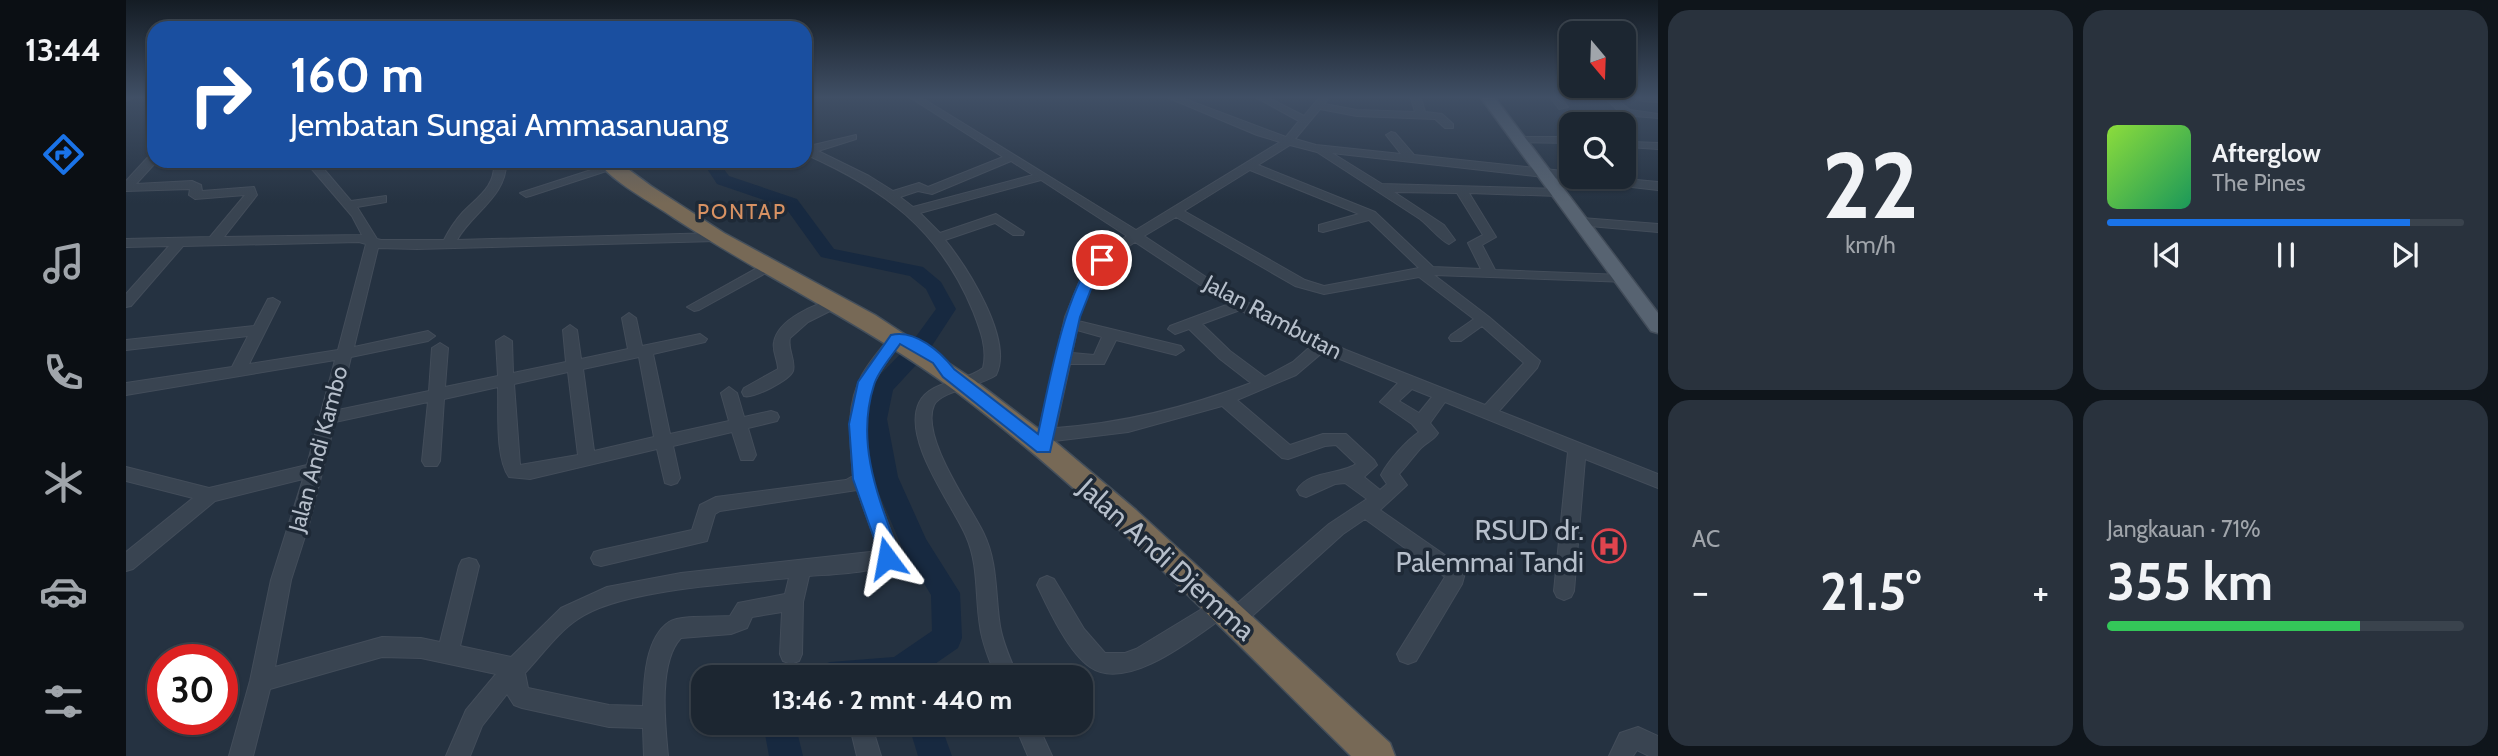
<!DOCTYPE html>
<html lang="id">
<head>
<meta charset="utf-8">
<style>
	body { margin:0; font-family:Cabin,sans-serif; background:#29323d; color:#f1f3f6; height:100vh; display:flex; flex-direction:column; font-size:26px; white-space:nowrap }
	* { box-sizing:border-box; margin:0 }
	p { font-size:23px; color:#a0a5ab }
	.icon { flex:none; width:38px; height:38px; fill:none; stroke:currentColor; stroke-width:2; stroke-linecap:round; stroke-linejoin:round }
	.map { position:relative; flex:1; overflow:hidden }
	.side { display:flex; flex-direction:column; gap:10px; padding:10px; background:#0f151b; width:840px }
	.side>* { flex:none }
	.guide { position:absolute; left:21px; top:21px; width:665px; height:147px; border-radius:21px; box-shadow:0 2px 5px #0004,0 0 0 2px #3a434d; background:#1a4fa0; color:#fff; overflow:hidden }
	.needle { width:46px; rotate:161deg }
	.tools { position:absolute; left:1433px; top:21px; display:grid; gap:14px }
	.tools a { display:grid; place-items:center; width:77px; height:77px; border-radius:14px; background:#1c2631; box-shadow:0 2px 5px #0004,0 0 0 2px #3a434d; font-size:35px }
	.speed { position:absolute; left:21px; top:644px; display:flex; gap:14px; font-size:35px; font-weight:700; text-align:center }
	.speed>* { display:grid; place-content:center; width:91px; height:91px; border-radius:50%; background:#1c2631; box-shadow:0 2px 5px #0004,0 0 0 2px #3a434d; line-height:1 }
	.speed .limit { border:10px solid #d22; background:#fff; color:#111 }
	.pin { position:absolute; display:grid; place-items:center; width:60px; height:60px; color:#fff; margin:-30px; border:4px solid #fff; border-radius:50%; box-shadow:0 2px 7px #0007 }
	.me { position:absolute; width:77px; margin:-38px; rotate:347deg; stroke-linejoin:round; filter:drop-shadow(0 0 5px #0008) }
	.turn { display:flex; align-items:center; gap:24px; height:147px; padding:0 28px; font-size:32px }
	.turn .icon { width:91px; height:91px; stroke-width:2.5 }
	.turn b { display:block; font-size:49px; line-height:60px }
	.big { font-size:52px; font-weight:700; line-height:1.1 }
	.side .widget { flex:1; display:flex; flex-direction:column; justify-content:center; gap:10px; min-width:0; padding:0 24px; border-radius:21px; background:#29323d }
	.side .dial { align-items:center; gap:0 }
	.dial b { font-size:91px; line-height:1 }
	.song { display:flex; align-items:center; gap:21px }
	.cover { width:84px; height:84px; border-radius:10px; background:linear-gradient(135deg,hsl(90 70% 55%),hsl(150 70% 35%)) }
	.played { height:7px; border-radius:4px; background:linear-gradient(90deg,#1a73e8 85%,#3a434d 85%) }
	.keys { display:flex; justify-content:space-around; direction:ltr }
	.heat { display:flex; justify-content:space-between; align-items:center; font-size:38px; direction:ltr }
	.charge { height:10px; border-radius:5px; background:linear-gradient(90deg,#34c759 71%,#3a434d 0) }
	.side .tiles { flex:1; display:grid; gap:10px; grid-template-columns:repeat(2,1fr) }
	.trip { position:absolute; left:565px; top:665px; width:402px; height:70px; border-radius:21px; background:#1c2631; box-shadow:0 2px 5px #0004,0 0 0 2px #3a434d; font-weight:700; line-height:70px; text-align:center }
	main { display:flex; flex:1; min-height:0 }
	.menu { display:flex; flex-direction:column; width:126px; justify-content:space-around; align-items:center; background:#0b0f14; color:#a0a5ab }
	.menu .icon { width:49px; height:49px }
	.menu .on { color:#1a73e8 }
	.menu b { font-size:32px; color:#f1f3f6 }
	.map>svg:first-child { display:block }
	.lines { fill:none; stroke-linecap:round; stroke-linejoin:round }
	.river { fill:#172940; fill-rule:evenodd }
	.minor-casing { stroke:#434d5a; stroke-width:2 }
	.major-casing { stroke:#434d5a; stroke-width:3 }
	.highway-casing { stroke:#444f5b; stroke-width:3 }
	.minor { fill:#394451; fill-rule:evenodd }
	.major { fill:#576371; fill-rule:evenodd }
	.highway { fill:#776956; fill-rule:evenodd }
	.route { fill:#1a73e8; stroke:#114b97; stroke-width:2 }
	.labels { text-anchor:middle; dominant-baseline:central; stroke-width:7; stroke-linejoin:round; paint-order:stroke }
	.far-quarter-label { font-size:21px; letter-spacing:2px; fill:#d89263; stroke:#1e2936 }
	.street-label { font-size:23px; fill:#b6bfcb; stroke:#1e2936 }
	.near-poi-label { font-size:28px; fill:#b6bfcb; stroke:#1e2936; text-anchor:end }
	.near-street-label { font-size:28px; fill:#b6bfcb; stroke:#1e2936 }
</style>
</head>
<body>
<main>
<nav class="menu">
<b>13:44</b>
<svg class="icon on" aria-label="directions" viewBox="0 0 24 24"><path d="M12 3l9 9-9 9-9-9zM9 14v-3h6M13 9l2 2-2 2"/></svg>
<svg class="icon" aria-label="music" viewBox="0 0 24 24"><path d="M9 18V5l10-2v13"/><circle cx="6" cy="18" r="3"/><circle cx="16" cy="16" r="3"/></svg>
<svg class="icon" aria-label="phone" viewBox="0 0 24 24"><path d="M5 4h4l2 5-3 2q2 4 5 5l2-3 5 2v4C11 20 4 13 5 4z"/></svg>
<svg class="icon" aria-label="climate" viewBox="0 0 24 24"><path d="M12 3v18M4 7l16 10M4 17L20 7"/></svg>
<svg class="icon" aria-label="car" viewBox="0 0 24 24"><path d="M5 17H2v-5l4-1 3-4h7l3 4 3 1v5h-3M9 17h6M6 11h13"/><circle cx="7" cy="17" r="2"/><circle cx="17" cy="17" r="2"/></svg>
<svg class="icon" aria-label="filters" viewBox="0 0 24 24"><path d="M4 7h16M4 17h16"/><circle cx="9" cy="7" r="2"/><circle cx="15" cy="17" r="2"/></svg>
</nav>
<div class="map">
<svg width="1532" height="756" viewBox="0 0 1532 756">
	<rect width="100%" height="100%" fill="#253241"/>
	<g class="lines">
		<g class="river">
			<path d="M576,161H592L603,176L671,199L708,249L797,267L815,282L830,309L802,352L767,390L761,419L772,477L800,539L834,593L836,638L832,648L790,677H688L693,666L704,662L768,657L806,631L805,595L775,545L746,477L737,419L748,381L786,342L810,309L800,289L784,276L695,257L659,207L591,184Z"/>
			<path d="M637,723H669L677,756H643Z"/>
			<path d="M782,723H814L826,756H792Z"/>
		</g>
		<defs>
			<g id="minor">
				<path d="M0,98H6L0,101Z"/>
				<path d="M785,98H796L1010,230L1154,142L1131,135L1043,98H1056L1160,137L1173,121L1131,98H1143L1178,116L1193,98H1203L1198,104L1231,110L1289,112L1285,98H1295L1299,112L1316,114L1327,124V128H1319L1309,119L1231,116L1194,109L1169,139L1190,145L1275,154L1260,135L1265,132L1269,133L1288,155L1446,172V177H1479L1532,182V190L1206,153L1256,184L1436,189V195L1432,196L1343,193L1370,237L1356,245L1369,270L1497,275L1502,276L1504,279L1502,282L1308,275L1363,317L1414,361L1411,368L1373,411L1532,474V488L1459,459L1448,591L1445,597L1438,600L1431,597L1428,591L1442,452L1319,402L1304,423L1312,433C1308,440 1301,442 1295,448C1290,453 1280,467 1273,474L1281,485L1254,510L1336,567L1339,573L1336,584L1290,661L1282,664L1274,661L1271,654L1319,577L1239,519L1217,534L1115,626L1108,628L1101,626L1099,616C1069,637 1001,693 964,667C942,652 922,608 911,585L914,579L921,576L928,579L958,629L979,653H999L1010,649L1089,601L1096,598L1103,601L1106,608L1203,524L1241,499L1219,483L1209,484L1180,497L1174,495L1171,490C1183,470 1214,475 1230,464L1210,445L1199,446L1162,459L1156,458L1096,406L1002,432L928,441L924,452H912L909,447L939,317L957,273L982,247L1001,236L915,180L794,213L814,233L870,214L898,232L897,235H887L869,223L819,240C841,267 888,340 870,375C855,386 815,391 808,405C794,436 843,504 857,532C872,562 869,594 874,626C877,644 885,661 892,677H870C864,661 856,644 854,626C849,596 853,565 840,536C826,504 776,440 793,403C804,380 838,383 857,368C862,349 854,329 847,311C813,229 758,189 679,154V147L730,135V139L692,151L743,176L767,191L793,183L802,187L877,157ZM1164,145L1191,152L1294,219C1302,225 1315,241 1323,244L1329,240L1318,225L1268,192L1331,193L1357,235L1342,243L1355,269L1307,267L1249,212L1132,165ZM885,161L907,175L787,207L774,197L792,191L806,194ZM1124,170L1233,214L1193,225V231L1197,232L1243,220L1293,268L1198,286L1179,280L1058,211ZM1050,217L1169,286L1198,294L1293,277L1348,319L1325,335L1323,338L1325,341H1335L1356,326L1398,363L1359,405L1220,350L1164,325L1104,293L1018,236ZM1009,242L1103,304L1044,326L1042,329L1049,334L1063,329L1094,359L1125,383C1062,407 999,423 930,428L944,364H978L990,340L1050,355L1058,350L1055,346L952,321C962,284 977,262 1009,242ZM1114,310L1185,346L1167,362L1139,377L1104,351L1076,324ZM951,330L976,337L968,355L946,353ZM1197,352L1272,383L1254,402L1286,424L1293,432C1280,441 1262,461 1255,475L1261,484L1254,490L1238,477L1251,465L1248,460L1220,434H1197L1164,445L1111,400L1170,375ZM1286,389L1306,397L1293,413L1273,401Z"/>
				<path d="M1425,98H1435L1442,107L1433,109Z"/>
				<path d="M1479,98H1489L1504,110L1532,114V118L1497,115Z"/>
				<path d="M1511,98H1532V102L1516,101Z"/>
				<path d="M1393,137H1446V143L1389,142V138Z"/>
				<path d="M1506,142L1532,143V149L1502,147V143Z"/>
				<path d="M28,154V161H31L10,184L66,181L75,185L76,191L128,187L131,195L98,237L236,235L226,216L179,161H191L225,201L260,196V202L231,207L251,239L255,240H318C323,230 329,221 337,212C353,196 370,186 368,161H380C382,195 346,213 331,240L591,233L597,237L591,241L291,249L252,248L228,347L302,331L309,336L302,341L225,357L212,410L303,391L306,348L314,343L322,348L319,387L372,376L370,341L378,336L386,341L387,373L440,362L437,330L444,325L451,330L455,359L502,349L496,318L503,313L510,318L516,346L574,334L581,339L579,342L527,354L544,434L603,421L595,393L603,387L611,393L618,417L645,411L651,413L653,417L651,421L622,428L630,455L627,460H615L606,432L547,446L554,478L551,483L545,485L539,483L531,449L404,479L383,477C369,457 373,412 372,387L318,399L314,461L311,466H299L296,461L302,402L209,422L183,524L165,580L149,667L256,637L295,638L314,642L333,566L336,560L343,558L350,560L353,566L334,646L385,657L435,608L481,587L555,573L753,551L731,490L594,511L589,514L581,541L475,566L468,564L465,558L468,552L475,550L566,530L574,505L590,497L720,480L727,476C724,441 719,406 736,375C744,360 756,348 765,335L770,333L777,338C767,354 753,370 746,388C726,443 754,503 774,554C764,574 704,574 683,576L677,602L676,654L673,661L665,664L657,661L654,654L656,612L626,617L621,628L605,634L555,638C532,662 539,724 542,756H518L517,728L483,727L396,708L388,705L381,694L356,726L344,756H320L340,710L370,674L295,658L256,657L144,689L127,756H103L124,681L145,580L177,479L89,501L7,569L0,571V552L67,498L0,481V467L83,488L181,465L209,360L0,395V383L106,367L122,336L0,350V340L128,326L142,299L147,298L154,302L123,364L212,350L240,244L233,242L57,246L5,306L0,307V294L43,246L0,247V239L84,237L119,195L69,199L63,195L64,189L0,191V181L24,155ZM513,357L528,437L468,451L457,369ZM442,372L452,455L394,465L388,384ZM663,578L659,594L612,603L604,616C589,617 554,615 543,622C519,638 518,681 517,706L483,705L402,688L399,673C416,655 432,632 452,619C495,589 609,584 663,578Z"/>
				<path d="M93,161H138L132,164L86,168L80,165Z"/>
				<path d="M493,161H511L404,196L400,197L394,193Z"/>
				<path d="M1456,218L1532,224V232L1452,225V219Z"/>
				<path d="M642,262L649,266L647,269L573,310L568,311L561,307Z"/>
				<path d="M709,299L716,303L714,306L682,322L664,338C661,349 670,360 667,371C664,380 627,399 618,396L616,392L618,388L652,369C652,360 646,351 648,342C652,319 689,304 709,299Z"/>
				<path d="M723,723H745L755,756H731Z"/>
				<path d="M888,723H911L926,756H902Z"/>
				<path d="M1512,727L1532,736V756H1523L1511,750L1507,756H1483L1494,733Z"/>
			</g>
			<path id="major" d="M1355,98H1369L1532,313V333L1525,331Z"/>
			<path id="highway" d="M471,161H491L525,186L598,233L749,315L848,380L927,440L1010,510L1264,743L1269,756H1225C1098,631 974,501 832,393C742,326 641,279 548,218C525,202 488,183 471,161Z"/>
		</defs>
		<use href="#minor" class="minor-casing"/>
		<use href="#major" class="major-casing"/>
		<use href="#highway" class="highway-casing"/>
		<use href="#minor" class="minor"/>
		<use href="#major" class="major"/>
		<use href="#highway" class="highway"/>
	</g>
	<linearGradient id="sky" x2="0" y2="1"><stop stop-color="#141c24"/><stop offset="0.48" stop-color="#404f65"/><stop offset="1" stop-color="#404f65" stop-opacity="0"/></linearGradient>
	<rect width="1532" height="203" fill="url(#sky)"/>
	<path class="route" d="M976,256L983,260L971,274L954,317L924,452H911L817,377L807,363L774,344C766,356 752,371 748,385C729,444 753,499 773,554L767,564L761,566L754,564L751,558L753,552L727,479L723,424L732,382L765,335C789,329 815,352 828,369L912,434C920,399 942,267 976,256Z"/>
	<defs>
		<symbol id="hospital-ring" viewBox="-11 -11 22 22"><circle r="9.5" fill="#1e2936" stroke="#e0444e" stroke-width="1.5"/><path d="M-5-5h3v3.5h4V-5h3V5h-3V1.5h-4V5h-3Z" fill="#e0444e"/></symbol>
	</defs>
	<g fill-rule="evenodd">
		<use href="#hospital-ring" x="1464" y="527" width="38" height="38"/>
	</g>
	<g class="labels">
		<g class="far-quarter-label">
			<text x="616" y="211">PONTAP</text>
		</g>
		<g class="street-label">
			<text transform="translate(1147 317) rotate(28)">Jalan Rambutan</text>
			<text transform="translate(192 449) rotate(-75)">Jalan Andi Kambo</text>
		</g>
		<g class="near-poi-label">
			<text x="1458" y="530">RSUD dr.<tspan x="1458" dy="32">Palemmai Tandi</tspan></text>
		</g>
		<g class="near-street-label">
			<text transform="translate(1041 559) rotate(42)">Jalan Andi Djemma</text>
		</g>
	</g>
</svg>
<div class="tools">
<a><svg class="needle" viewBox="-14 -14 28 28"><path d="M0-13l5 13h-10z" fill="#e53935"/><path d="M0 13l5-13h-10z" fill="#a0a5ab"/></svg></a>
<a><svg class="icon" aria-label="search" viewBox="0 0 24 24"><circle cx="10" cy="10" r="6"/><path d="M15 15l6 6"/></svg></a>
</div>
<div class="speed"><div class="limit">30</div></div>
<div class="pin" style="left:976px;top:260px;background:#d93025"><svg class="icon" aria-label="arrive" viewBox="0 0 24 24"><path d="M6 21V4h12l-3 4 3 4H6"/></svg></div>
<svg class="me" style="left:761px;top:558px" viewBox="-20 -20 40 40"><path d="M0-17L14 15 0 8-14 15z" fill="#1a73e8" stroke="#fff" stroke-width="4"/></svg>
<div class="trip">13:46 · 2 mnt · 440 m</div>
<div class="guide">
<div class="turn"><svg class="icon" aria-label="right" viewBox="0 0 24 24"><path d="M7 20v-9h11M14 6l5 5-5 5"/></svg><div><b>160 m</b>Jembatan Sungai Ammasanuang</div></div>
</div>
</div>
<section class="side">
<div class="tiles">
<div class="widget dial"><b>22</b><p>km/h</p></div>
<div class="widget">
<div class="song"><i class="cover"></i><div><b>Afterglow</b><p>The Pines</p></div></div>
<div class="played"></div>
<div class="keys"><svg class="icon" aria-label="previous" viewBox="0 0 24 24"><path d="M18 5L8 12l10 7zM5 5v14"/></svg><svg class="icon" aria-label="pause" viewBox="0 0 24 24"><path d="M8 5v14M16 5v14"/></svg><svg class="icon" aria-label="next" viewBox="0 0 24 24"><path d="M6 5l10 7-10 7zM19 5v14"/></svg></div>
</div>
<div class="widget"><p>AC</p>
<div class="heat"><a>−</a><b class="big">21.5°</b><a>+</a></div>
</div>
<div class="widget"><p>Jangkauan · 71%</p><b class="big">355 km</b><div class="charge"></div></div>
</div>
</section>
</main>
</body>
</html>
